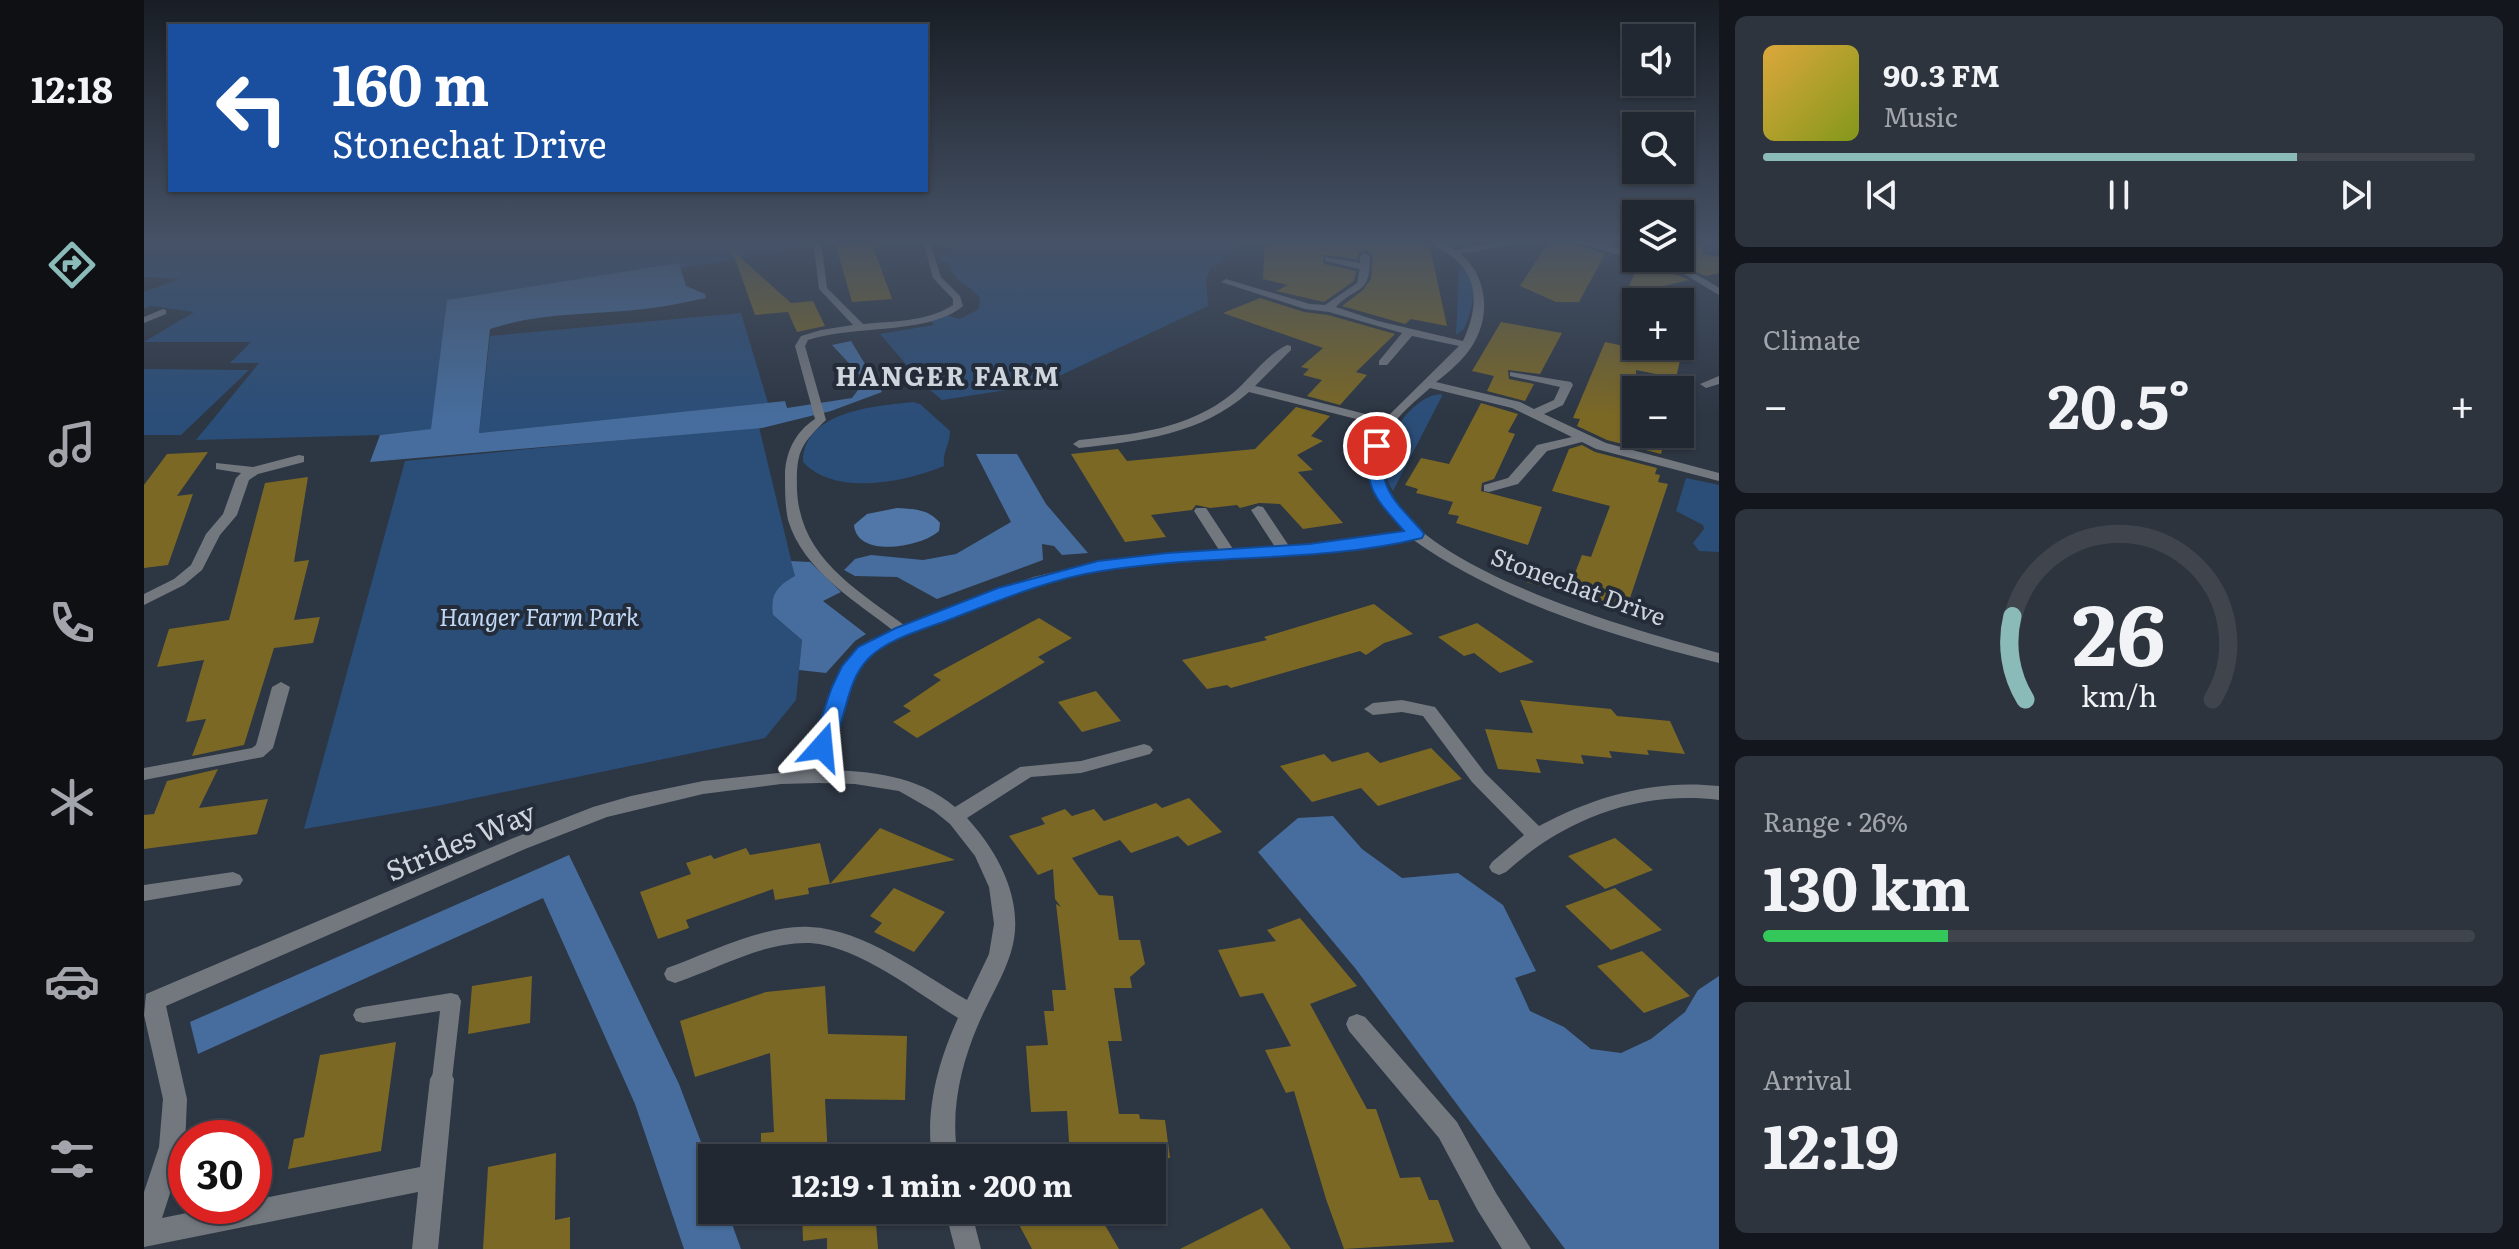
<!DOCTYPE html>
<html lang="en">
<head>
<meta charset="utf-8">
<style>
	body { margin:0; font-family:Literata,serif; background:#2e343e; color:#f1f3f6; height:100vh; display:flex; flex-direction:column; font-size:30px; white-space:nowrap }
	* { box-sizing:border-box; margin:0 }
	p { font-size:26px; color:#a2a6ac }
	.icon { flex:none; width:44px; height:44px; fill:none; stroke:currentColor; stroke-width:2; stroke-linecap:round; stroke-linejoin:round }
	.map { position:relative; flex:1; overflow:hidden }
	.panel { display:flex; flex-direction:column; gap:16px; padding:16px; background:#13161c; width:800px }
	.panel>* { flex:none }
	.guide { position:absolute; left:24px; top:24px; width:760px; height:168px; border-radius:0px; box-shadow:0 2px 6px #0004,0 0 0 2px #3f444d; background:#1a4fa0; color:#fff; overflow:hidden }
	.fabs { position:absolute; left:1478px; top:24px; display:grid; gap:16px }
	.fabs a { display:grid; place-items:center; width:72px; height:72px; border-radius:0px; background:#222832; box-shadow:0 2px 6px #0004,0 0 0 2px #3f444d; font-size:40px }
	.speed { position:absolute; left:24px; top:1120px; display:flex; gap:16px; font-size:40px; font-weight:700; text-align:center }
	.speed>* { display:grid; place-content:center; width:104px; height:104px; border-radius:50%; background:#222832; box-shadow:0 2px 6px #0004,0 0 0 2px #3f444d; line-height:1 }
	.speed .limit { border:12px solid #d22; background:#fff; color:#111 }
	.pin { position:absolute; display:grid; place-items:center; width:68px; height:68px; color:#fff; margin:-34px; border:4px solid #fff; border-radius:50%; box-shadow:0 2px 8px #0007 }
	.me { position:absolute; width:88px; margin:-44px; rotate:18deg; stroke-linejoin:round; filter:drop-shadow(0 0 6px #0008) }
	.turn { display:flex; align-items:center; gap:28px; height:168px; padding:0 32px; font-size:36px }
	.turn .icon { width:104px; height:104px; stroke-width:2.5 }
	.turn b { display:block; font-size:56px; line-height:68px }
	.big { font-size:60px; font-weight:700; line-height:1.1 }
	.panel .widget { flex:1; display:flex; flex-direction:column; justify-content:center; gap:12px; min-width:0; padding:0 28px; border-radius:12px; background:#2e343e }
	.panel .dial { align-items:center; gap:0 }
	.dial svg { height:208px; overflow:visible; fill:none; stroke:#3f444d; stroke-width:7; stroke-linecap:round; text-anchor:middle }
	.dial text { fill:#f1f3f6; stroke:none }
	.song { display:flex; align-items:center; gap:24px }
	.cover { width:96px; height:96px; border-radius:12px; background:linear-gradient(135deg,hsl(40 70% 55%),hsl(70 70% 35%)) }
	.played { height:8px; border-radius:4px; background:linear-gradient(90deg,#8bbbb9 75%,#3f444d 75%) }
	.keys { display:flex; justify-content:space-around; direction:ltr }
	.heat { display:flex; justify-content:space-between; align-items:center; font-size:44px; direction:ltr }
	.charge { height:12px; border-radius:6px; background:linear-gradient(90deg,#34c759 26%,#3f444d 0) }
	.trip { position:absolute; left:554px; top:1144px; width:468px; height:80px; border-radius:0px; background:#222832; box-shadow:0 2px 6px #0004,0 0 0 2px #3f444d; font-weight:700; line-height:80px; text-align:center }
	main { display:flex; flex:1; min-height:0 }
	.dock { display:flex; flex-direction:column; width:144px; justify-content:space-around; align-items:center; background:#0e1014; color:#a2a6ac }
	.dock .icon { width:56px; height:56px }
	.dock .current { color:#8bbbb9 }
	.dock b { font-size:36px; color:#f1f3f6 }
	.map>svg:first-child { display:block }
	.green { fill:#2b4e79 }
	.forest { fill:#466d9d }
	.water { fill:#5077a8 }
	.building { fill:#7b6825 }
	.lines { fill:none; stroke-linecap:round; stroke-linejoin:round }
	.lane { fill:#73787f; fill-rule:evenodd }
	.street { fill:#73787f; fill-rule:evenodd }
	.route { fill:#1a73e8; stroke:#114b97; stroke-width:2 }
	.labels { text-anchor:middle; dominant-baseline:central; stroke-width:8; stroke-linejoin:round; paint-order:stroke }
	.street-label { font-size:24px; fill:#cfd5dd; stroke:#232c38 }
	.park-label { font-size:24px; font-style:italic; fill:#c1d8f5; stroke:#232c38 }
	.far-district-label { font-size:26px; font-weight:bold; letter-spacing:2px; fill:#cfd5dd; stroke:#232c38 }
	.near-street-label { font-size:28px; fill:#cfd5dd; stroke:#232c38 }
</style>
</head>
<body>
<main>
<nav class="dock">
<b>12:18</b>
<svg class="icon current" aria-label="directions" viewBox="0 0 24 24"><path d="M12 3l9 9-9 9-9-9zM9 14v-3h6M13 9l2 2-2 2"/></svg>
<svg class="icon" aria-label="music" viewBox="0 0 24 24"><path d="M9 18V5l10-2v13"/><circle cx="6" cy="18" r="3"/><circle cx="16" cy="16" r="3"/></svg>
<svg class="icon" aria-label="phone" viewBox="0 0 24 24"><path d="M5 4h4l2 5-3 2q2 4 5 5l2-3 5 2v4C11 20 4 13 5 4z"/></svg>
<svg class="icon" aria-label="climate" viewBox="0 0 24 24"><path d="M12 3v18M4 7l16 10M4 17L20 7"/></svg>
<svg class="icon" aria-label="car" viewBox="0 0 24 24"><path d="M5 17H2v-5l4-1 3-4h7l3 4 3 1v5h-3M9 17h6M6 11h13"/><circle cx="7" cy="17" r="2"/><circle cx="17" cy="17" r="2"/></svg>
<svg class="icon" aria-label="filters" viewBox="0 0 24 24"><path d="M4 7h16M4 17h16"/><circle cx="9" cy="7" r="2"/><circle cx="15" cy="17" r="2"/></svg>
</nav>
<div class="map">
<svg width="1575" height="1249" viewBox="0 0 1575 1249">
	<rect width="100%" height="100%" fill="#2d3643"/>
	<g class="green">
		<path d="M0,241H707L536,268L535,264L303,300L290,429L236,435L52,440L115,363H86L107,342H0L50,312L6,306L0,309V292L35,279L0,277Z"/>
		<path d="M799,241H1106L1066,268L1062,281L1064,306L896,385L798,400L779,384L736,334L790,325L786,319L802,315L816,319L835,309L836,298C824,283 808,282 805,262H796V254L809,253L807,248Z"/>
		<path d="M1315,266C1338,280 1328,309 1320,329L1312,335Z"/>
		<path d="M597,313L624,403L335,433L346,336Z"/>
		<path d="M0,369L105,370L37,435H0Z"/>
		<path d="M1297,394L1298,396L1249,491C1243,482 1239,471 1240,460C1242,435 1271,395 1297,394Z"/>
		<path d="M769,402L776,404L806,431C806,445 798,452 800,466C761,482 692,497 659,462C659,411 731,406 769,402Z"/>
		<path d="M615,427L651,576C633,586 626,594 629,615L658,640L652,700L621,738L293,806L160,829L261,461Z"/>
		<path d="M1542,478L1575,485V552L1555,551L1549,543L1560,529L1559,525L1532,511Z"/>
	</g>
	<g class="forest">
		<path d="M535,263L542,286L561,294L562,298C541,302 521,307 500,309C449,315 396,312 346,329L335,433L641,401L643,408L708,398L714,390L716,375L688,345L707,341L738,392L687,411L618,428L226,462L236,435L287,429L303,300Z"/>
		<path d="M832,454H873L902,504L944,553L918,555L910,546L898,544L899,560L793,599L753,577L711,576L700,570L711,559L727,555L779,560L812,554L867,522Z"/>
		<path d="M647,561L666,562L697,592L679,601L722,634L711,641L682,673L655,670L658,640L629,615C626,594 633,586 651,576Z"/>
		<path d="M1189,816L1218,849L1258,878L1314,873L1359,905L1392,971L1371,978L1386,1011L1420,1027L1447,1049L1477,1053L1507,1039L1541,1012L1554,990L1575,976V1249H1421L1211,968L1114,852L1154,818Z"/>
		<path d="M425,855L535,1084L568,1171V1210H583L597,1249H540L491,1104L399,898L54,1054L46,1022Z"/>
	</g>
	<path class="water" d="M753,508C770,509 785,509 796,523L795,531C778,547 713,559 710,525L723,514Z"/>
	<g class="building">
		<path d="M1121,241H1282L1291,249L1286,247L1303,326L1267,319L1261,324L1198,306L1219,290L1227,279L1229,256L1223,250L1214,253L1213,259L1179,255L1180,264L1212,271L1210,281L1180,302L1132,291L1144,285L1119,279Z"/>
		<path d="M1405,241H1425L1461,254L1435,302H1412L1376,286Z"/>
		<path d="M1536,242L1560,246L1558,254L1575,257V273L1562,276L1518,258H1536Z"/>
		<path d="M728,244L748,299L708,302L692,246Z"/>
		<path d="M588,250L647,303L669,301L681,326L653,332L644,312L611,315Z"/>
		<path d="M1495,264L1539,277L1545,280L1481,295Z"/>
		<path d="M1116,298L1160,312L1184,315L1251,334L1212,372L1223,375L1196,405L1163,396L1178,380L1159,375L1165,369L1157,367L1179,348L1079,313Z"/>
		<path d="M1357,322L1418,333L1396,374L1364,370L1365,379L1390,384L1381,401L1343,391L1350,376L1328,371Z"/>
		<path d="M1489,333L1492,334V346H1536V342L1540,343L1532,378L1492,370V434H1522L1517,454L1463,440L1433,426L1436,419L1429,418L1461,342L1485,347Z"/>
		<path d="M1337,403L1374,414L1364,432L1371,434L1350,479L1338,483L1337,491L1398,507L1384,545L1312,523L1315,516L1304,514L1309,502L1272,493L1274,489L1261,485L1277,458L1305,464Z"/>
		<path d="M1152,407L1186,416L1167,436L1179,441L1153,455L1169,470L1154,472L1199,523L1159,529L1136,504L1115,503L1096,508L1093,505L1066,508L1052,505L1048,510L1007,515L1022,537L981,542L927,454L974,449L983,461L1111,449Z"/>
		<path d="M1438,445L1451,452L1513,468L1511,474L1516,475L1514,482L1524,484L1482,610L1382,582L1431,573L1438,555L1447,557L1466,506L1408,491L1425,449Z"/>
		<path d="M64,452L33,496L49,494L24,565L0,568V485L23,454Z"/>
		<path d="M164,477L150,562L165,560L150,620L176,617L169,643L130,648L100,745L48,756L62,719L42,722L60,660L13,667L25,629L85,620L121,483Z"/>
		<path d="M1230,604L1269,634L1240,643L1222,655L1216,651L1087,688L1083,685L1063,689L1038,660L1123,640L1120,637Z"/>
		<path d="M895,618L928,638L894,657L901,662L773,738L749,722L767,711L759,706L797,680L789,675Z"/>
		<path d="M1333,623L1390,662L1356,673L1330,653L1320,656L1294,637Z"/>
		<path d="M952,691L977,721L938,732L914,702Z"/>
		<path d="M1376,700L1467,709L1473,716L1526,721L1541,754L1503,750L1505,755L1465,751L1468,758L1437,755L1440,764L1392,759L1397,773L1354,769L1341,729L1389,733Z"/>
		<path d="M1287,748L1318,779L1234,806L1217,788L1168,802L1136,766L1180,754L1188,762L1224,752L1236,763Z"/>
		<path d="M74,769L55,808L124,799L113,834L0,849V815L10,814L23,781Z"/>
		<path d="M1045,798L1078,832L1044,846L1034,836L987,853L976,840L928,858L955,895L969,896L975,940H996L1001,964L986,977L988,988H970L978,1041H964L975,1114H995L996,1119L1021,1120L1026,1158H926L923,1111L887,1112L882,1046L904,1045L900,1011H910L908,990H922L912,904L917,907L911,899L909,869L894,875L865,836L901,824L897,818L921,809L928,816L950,809L960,821L1012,803L1018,808Z"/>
		<path d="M736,828L811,860L686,884Z"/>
		<path d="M1471,838L1509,870L1461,889L1424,856Z"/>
		<path d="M676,843L686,884L664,888L665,894L631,900L629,889L542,920L545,928L514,939L496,892L547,874L542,863L567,855L570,859L602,848L606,855Z"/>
		<path d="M750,888L801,912L770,952L730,932L738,923L726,916Z"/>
		<path d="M1471,888L1518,930L1467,950L1421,906Z"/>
		<path d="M1156,918L1213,986L1166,1004L1223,1109H1232L1256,1178L1276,1177L1285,1200H1294L1310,1242L1200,1249L1182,1199L1150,1091L1142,1093L1121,1050L1147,1046L1119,993L1096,997L1074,950L1132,941L1123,930Z"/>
		<path d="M1498,951L1546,996L1500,1013L1453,966Z"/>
		<path d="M388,976L386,1023L324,1034L328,986Z"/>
		<path d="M681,986L684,1034L763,1036L761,1100L681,1099L684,1158H617V1133L630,1132L626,1053L551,1077L536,1021L622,992Z"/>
		<path d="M252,1042L237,1151L144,1169L150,1139L160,1137L176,1055Z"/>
		<path d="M412,1153L411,1220L426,1217V1249H339L344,1167Z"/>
		<path d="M1118,1208L1147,1249H1036Z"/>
		<path d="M658,1210H731L734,1249H683V1238L659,1241Z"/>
		<path d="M887,1210H952L975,1249H888L871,1217Z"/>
	</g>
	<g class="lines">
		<g class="lane">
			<path d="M779,241L786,243L797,277L816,296L819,306C785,335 708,325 664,340L661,346L682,420C656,445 652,452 653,490C656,559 714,590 764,628L766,631L764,634H754C714,603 659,571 644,520C641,506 641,490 641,476C641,453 651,432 671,419L651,346L657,336L677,330L709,325L675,289L670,247L674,245L678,247L683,288L719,324C749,321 783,322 809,305V299L789,278Z"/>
			<path d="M19,309L22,310V314L0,323V317Z"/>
			<path d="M307,993L314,995L317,1001L308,1079L305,1086L298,1088L291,1086L288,1079L296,1011L219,1023L212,1021L209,1015L212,1009L219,1007Z"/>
		</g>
		<g class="street">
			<path d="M1285,241H1297L1311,250L1364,241H1386L1317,254C1344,277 1347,317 1328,346C1319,360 1305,372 1292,382L1376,402L1390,409L1410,400L1416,387L1366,376V372L1427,382L1429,385L1419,405L1400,414L1462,443L1575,473V481L1452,449L1438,442L1403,451L1374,484L1345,492L1340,491V485L1364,478L1393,445L1428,437L1368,408L1286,388C1267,405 1243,423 1237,449C1213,558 1499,632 1575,653V663C1469,636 1358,603 1268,539L1165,553L1023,562L954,570L899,583L765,634L738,646L715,668L707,687L680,770C727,771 773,775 811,807L876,767L937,761L1000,744L1006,746L1009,750L1006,754L937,773L887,777L823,818C855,853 882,903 867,952C859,978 844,1001 834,1025C816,1067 806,1113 814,1158H788C781,1110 794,1062 814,1018C773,993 715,946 666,943C621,941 573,969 531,983L523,980L520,974L523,968C565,953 621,924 666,927C719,929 778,974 823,1000L845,954L850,924L845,887L831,856L806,824L790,811L755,791L711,784L675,783L637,784L559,794L463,817L381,849L22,1006L43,1099L41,1147L18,1218L77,1206H110V1200L276,1167L286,1079L290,1072L298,1068L306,1072L310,1079L294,1249H268L274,1192L0,1247V1192L15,1147L19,1099L0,1015L2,994L367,839L449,807L487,796L559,781L661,770L689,687L700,666L726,640L889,577L954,562L1075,550L1050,511L1052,508H1062L1089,549L1131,547L1107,510L1114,506L1119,507L1145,546L1261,531C1232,501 1207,466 1236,425L1105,392C1056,435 997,441 935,448L929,444L935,440C990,434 1044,430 1089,393C1104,381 1123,354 1143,345L1147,346V350L1111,386L1241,419L1315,346L1268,336L1243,365H1235V361L1258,333L1185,312L1161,309L1077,282L1082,279L1166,304L1181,305L1213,283L1216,269L1181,261V257L1216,263V256L1221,253L1226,256C1226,297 1214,284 1192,307L1234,321L1319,341C1332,313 1337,281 1311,259C1303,252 1293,248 1285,241Z"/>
			<path d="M1428,241H1444L1492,253V258C1523,258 1549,271 1575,288V295L1540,274Z"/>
			<path d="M1575,376V384L1562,388L1556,384Z"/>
			<path d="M155,455L160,456V462L114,474L105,480L93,515L76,535L58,570L40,585L0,605V594L30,579L47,565L62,534L79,514L92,478L97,473L72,469V463L109,467Z"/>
			<path d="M137,682L146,687L129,748L119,757L0,780V768L108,748L112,745L128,687Z"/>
			<path d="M1258,700L1291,707L1341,773L1395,826C1451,796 1511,779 1575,786V800C1496,790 1420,819 1362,872L1355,875L1348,872L1345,867L1348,862L1380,835L1328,782L1279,716L1258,712L1229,715L1220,709L1229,703Z"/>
			<path d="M89,872L96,875L99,880L96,885L0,901V885Z"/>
			<path d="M1213,1014L1221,1017L1313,1122L1352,1193L1387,1249H1358L1334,1211L1295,1138L1205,1031L1202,1024L1205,1017Z"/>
			<path d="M801,1210H827L837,1249H811Z"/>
		</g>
	</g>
	<linearGradient id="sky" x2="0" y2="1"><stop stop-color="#191e25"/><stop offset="0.58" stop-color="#465266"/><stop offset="1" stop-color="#465266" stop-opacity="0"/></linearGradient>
	<rect width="1575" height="416" fill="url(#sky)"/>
	<path class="route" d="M1233,441L1240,446C1233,488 1251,501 1278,531L1280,534L1278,538C1174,564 1063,553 958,571C906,579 856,600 807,619C782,629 745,638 725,658C700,683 703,723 685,752L678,754L667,747L688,687L698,666L714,647L752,628L854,588L954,561L1023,553L1165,544L1260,531C1234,501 1218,488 1226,446Z"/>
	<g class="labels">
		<g class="street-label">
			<text transform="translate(1435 585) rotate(20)">Stonechat Drive</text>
		</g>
		<g class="park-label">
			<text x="395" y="615">Hanger Farm Park</text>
		</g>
		<g class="far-district-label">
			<text x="804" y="374">HANGER FARM</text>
		</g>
		<g class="near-street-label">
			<text transform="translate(316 840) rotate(-23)">Strides Way</text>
		</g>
	</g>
</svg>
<div class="fabs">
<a><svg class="icon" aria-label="sound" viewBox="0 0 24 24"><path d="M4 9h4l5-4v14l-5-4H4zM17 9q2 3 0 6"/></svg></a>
<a><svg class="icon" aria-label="search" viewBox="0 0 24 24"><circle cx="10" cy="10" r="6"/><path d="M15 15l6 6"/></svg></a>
<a><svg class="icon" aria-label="layers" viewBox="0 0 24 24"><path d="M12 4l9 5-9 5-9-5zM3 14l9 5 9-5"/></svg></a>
<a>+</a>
<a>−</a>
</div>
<div class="speed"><div class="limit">30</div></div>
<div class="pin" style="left:1233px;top:446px;background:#d93025"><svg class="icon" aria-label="arrive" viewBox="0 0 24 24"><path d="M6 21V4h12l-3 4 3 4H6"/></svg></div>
<svg class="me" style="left:678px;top:747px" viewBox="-20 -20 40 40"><path d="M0-17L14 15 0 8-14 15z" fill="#1a73e8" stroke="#fff" stroke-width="4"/></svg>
<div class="trip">12:19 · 1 min · 200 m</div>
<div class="guide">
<div class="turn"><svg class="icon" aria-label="left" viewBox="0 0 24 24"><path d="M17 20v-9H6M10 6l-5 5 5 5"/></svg><div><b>160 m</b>Stonechat Drive</div></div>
</div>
</div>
<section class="panel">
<div class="widget">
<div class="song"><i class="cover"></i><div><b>90.3 FM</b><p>Music</p></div></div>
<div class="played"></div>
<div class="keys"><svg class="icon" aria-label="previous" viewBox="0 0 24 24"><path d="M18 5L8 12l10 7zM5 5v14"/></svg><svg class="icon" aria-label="pause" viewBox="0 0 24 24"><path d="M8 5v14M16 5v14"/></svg><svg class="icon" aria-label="next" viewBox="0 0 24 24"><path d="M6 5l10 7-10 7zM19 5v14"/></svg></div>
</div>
<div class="widget"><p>Climate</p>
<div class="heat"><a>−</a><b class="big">20.5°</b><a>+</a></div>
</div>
<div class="widget dial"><svg viewBox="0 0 100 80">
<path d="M14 69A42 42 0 1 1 86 69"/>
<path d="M14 69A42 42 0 0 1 9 37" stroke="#8bbbb9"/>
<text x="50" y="56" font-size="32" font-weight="700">26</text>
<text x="50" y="72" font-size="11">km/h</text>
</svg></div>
<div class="widget"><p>Range · 26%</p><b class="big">130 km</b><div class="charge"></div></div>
<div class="widget"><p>Arrival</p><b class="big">12:19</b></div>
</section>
</main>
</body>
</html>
